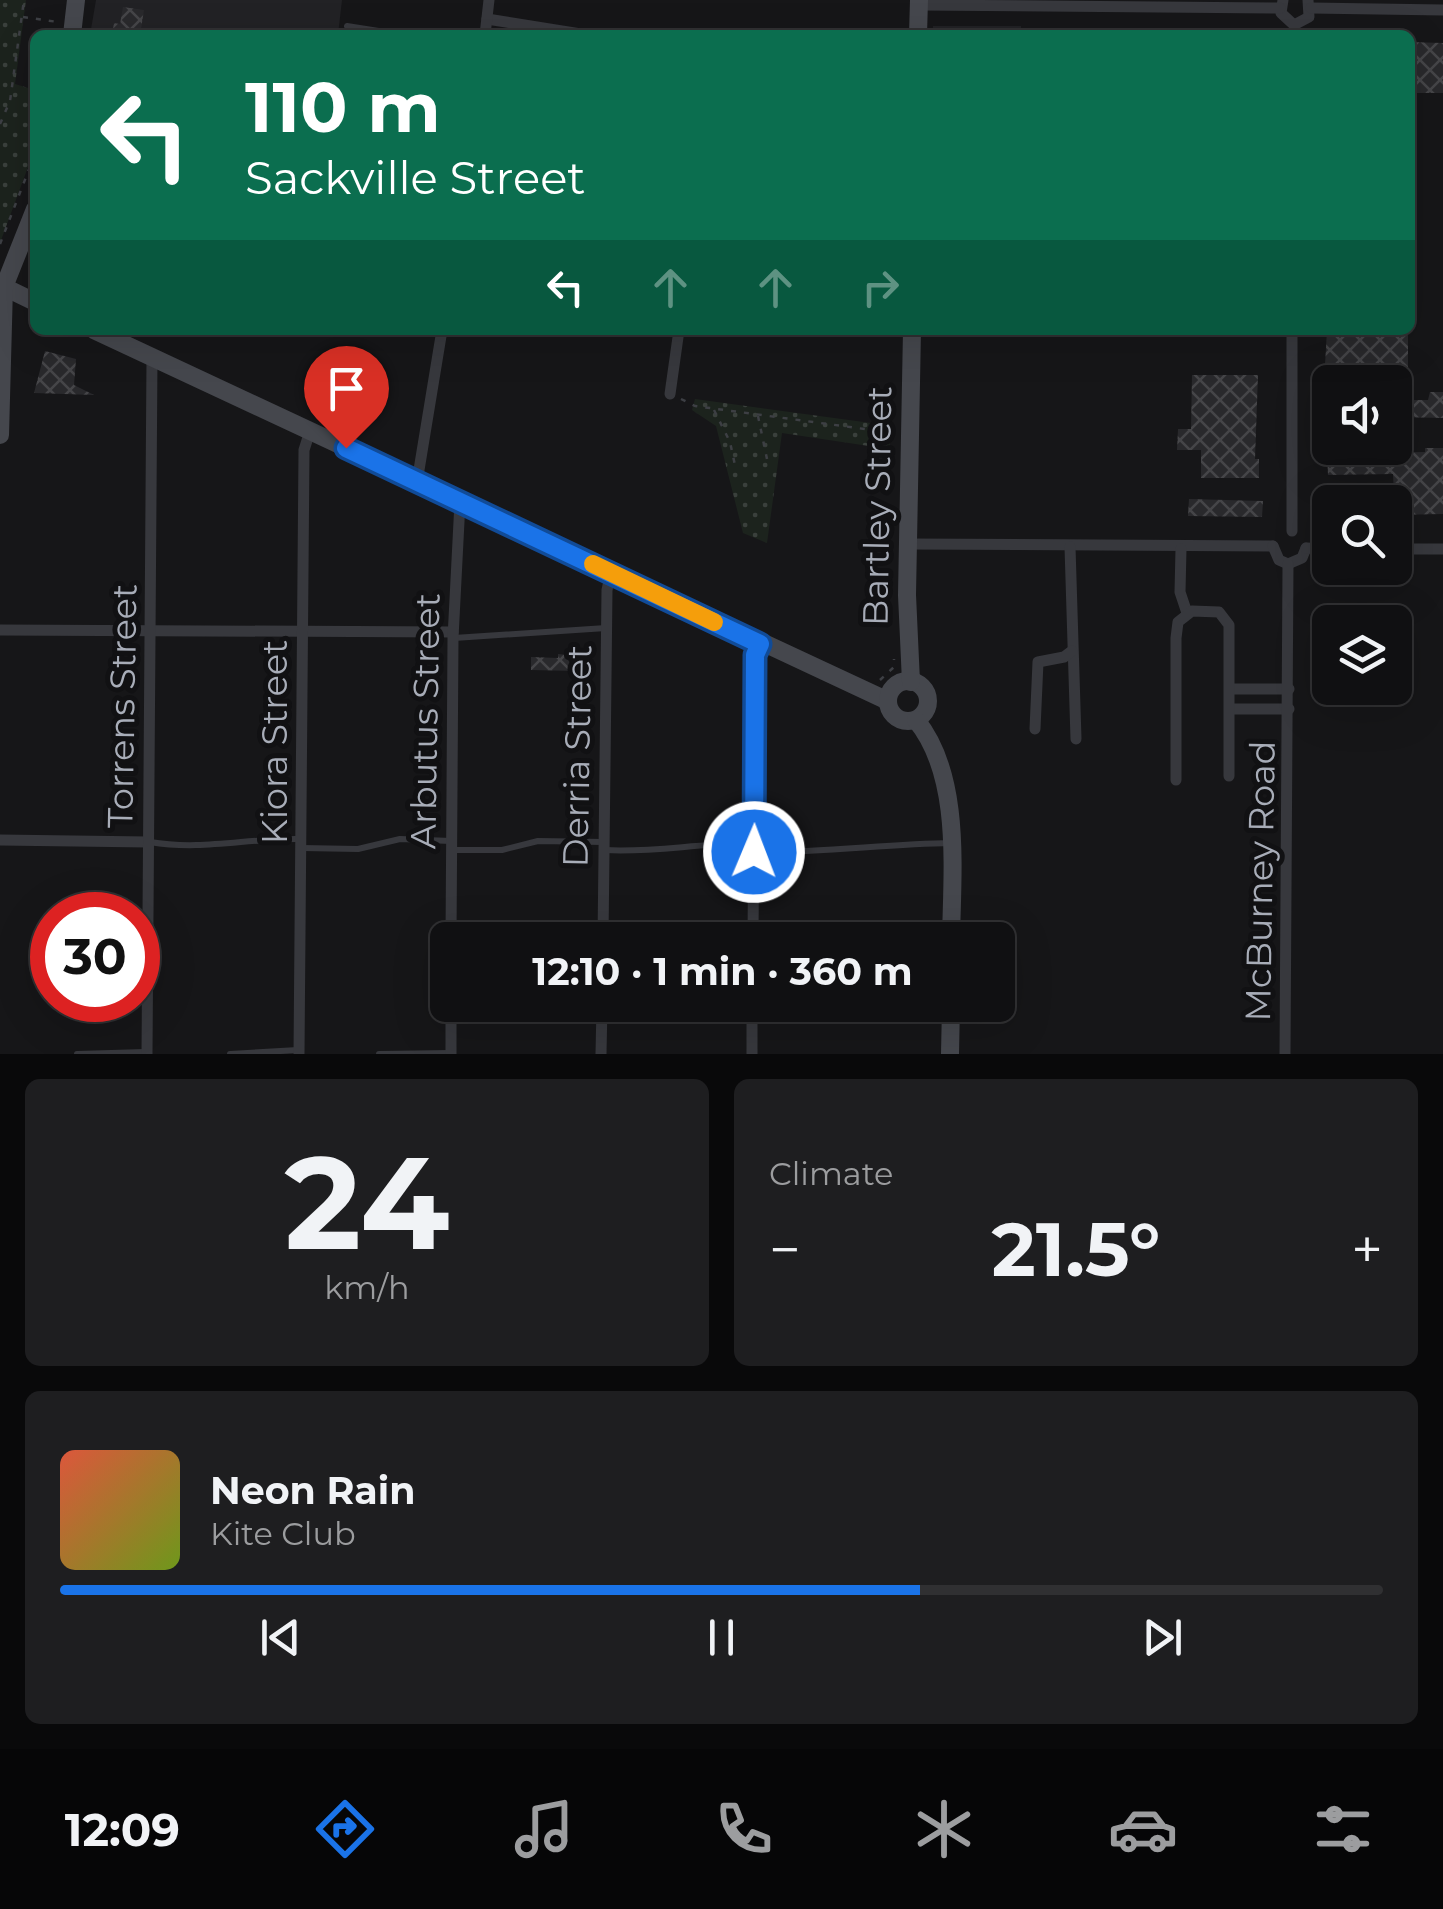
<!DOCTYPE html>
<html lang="en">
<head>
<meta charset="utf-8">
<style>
	body { margin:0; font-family:Montserrat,sans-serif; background:#1e1e20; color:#f1f3f6; height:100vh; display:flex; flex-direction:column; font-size:38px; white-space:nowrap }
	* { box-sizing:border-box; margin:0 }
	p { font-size:32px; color:#9c9d9f }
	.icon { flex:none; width:55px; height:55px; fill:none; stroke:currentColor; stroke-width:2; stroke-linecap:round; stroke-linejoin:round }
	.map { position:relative; height:1054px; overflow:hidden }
	.details { display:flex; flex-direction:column; gap:25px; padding:25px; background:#09090a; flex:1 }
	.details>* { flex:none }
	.top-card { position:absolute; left:30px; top:30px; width:1385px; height:305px; border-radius:15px; box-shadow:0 10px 40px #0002,0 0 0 2px #303032; background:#0b6e4f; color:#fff; overflow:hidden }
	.buttons { position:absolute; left:1312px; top:365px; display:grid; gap:20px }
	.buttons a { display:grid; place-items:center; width:100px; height:100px; border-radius:15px; background:#101012; box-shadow:0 10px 40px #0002,0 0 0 2px #303032; font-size:50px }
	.speed { position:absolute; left:30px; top:892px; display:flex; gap:20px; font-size:50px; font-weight:700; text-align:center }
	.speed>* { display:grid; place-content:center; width:130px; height:130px; border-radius:50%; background:#101012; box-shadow:0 10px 40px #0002,0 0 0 2px #303032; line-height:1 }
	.speed .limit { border:15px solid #d22; background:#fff; color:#111 }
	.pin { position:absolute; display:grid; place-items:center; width:85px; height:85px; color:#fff; margin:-102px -42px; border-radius:50% 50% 50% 0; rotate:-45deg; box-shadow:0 0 10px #0007 }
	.pin .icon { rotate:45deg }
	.me { position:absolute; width:110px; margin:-55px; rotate:1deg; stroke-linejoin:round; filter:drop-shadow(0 0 8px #0008) }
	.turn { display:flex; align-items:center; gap:35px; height:210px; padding:0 50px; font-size:45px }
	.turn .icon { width:130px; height:130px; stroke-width:2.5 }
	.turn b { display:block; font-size:70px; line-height:85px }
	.lanes { display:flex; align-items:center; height:95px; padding:0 50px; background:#0003; justify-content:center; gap:50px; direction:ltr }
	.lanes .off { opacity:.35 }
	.big { font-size:75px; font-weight:700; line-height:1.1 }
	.details .widget { flex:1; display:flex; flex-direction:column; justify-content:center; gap:15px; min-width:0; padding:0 35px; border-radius:15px; background:#1e1e20 }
	.details .dial { align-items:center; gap:0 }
	.dial b { font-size:130px; line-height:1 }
	.song { display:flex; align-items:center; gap:30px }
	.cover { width:120px; height:120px; border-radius:15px; background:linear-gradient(135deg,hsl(10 70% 55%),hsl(80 70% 35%)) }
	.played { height:10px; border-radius:5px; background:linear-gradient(90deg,#1a73e8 65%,#303032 65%) }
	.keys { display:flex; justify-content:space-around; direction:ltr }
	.heat { display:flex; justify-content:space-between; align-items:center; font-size:55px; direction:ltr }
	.details .tiles { flex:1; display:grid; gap:25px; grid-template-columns:1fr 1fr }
	.widget:last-child { grid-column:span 2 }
	.trip { position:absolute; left:430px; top:922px; width:585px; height:100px; border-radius:15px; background:#101012; box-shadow:0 10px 40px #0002,0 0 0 2px #303032; font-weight:700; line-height:100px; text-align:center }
	.menu { display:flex; height:160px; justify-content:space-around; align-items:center; background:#060607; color:#9c9d9f }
	.menu .icon { width:70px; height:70px }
	.menu .active { color:#1a73e8 }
	.menu b { font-size:45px; color:#f1f3f6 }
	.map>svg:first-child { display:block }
	.built { fill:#222225 }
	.grass { fill:url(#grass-dots) }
	.building { fill:url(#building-cross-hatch) }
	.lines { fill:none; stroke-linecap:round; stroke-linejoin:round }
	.path { stroke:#3d3f44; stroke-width:2.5; stroke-dasharray:5 8; stroke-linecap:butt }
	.service { stroke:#37383d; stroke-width:6 }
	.minor { stroke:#37383d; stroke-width:11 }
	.secondary { stroke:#45474d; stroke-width:18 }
	.route-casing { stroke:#114b97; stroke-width:25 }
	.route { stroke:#1a73e8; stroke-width:18 }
	.slow { stroke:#f59e0b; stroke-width:18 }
	.labels { text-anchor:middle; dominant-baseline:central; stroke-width:10; stroke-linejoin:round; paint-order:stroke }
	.street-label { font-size:35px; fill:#a8adb8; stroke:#111113 }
</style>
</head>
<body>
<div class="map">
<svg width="1443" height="1054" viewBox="0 0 1443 1054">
	<defs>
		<pattern id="grass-dots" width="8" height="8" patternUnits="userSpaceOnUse" patternTransform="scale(2.5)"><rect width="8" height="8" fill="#1c231d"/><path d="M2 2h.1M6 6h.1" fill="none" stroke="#3a403c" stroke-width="1.8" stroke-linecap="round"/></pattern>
		<pattern id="building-cross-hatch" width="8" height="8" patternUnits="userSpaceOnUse" patternTransform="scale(2.5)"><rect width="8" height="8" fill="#29292c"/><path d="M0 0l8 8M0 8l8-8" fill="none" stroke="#454548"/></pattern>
	</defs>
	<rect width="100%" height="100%" fill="#161618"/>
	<g class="built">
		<path d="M96,0H342L338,35H90Z"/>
		<rect x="933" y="26" width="88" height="9"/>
	</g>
	<g class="grass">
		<path d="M0,0H26L15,84L35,90V148L0,243Z"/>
		<path d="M695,399L893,426L889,449L782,433L767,543L743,533L716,426L692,410Z"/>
	</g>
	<g class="building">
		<path d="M123,7L144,10L140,35H112L114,23L120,24Z"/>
		<path d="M1410,42L1443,43V93H1410Z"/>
		<path d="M1327,330L1408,335V400H1428L1430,392H1443V418L1395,417V382H1324Z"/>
		<path d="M45,351L76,359L74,385L94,395L34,393Z"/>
		<path d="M1192,375H1258L1255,459H1259V478H1201V450H1177L1178,429H1191Z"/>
		<path d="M1320,398H1330V432H1322Z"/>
		<path d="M1425,448H1443V514L1395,515L1393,474L1328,475L1327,454L1425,452Z"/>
		<path d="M1189,499L1263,501L1262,517L1188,516Z"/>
		<path d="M558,654L578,656L577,671L531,670V657L558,658Z"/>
	</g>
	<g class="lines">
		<g class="path">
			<path d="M23,17L58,22"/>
			<path d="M0,124L10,101L24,0"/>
			<path d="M0,244L35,154"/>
			<path d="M681,399L695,406L894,433"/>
			<path d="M714,410L730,442L736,470"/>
			<path d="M758,416L767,459"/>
			<path d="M880,680L894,667V659"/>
		</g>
		<g class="service">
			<path d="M347,26L404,35"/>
			<path d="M454,638L606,628"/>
			<path d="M150,842C202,851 248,838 300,839"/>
			<path d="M302,848L358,849L400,839L451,841"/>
			<path d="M452,850H502L538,841L604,842"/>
			<path d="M605,850C656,853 703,842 754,844"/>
			<path d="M755,852C821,853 885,844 951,843"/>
			<path d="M77,1054L145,1052"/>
			<path d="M230,1054L298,1050"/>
			<path d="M379,1054L450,1053"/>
		</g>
		<g class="minor">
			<path d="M1283,0L1281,13L1294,25L1309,17L1308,0"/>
			<path d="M919,5L1280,8"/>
			<path d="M1311,8L1443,10"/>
			<path d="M487,19L587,35"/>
			<path d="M485,35L489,0"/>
			<path d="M670,394L679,330"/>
			<path d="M417,482L442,330"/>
			<path d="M1292,531V330"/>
			<path d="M908,544L1273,546"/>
			<path d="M1273,546L1279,560L1288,564L1302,558L1306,548"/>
			<path d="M1070,547L1076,739"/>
			<path d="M1306,548L1330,549"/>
			<path d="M1181,549L1180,592L1187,613"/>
			<path d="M1395,549H1443"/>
			<path d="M0,630L453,632"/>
			<path d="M1231,689H1289"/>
			<path d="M1230,709H1289"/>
			<path d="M1035,729L1038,662L1064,657L1072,651"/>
			<path d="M1176,780V638L1178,622L1192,611L1219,612L1229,625V776"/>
			<path d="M0,840L148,842"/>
			<path d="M451,940L453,638L460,502"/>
			<path d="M603,940L607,590L611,572"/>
			<path d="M753,940L755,655L760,644"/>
			<path d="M147,1054L152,358"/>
			<path d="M299,1054L304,450L310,431"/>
			<path d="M451,1054V1005"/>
			<path d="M601,1054L602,1005"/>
			<path d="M752,1054V1005"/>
			<path d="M1285,1054L1288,564"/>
		</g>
		<g class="secondary">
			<path d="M72,35L76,0"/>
			<path d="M918,35L919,0"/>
			<path d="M0,285L35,302"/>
			<path d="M94,330L888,701"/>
			<path d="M0,435L4,287L35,209"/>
			<circle cx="908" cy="701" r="20"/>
			<path d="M911,682L907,595L912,330"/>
			<path d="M916,720C962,776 952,872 951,940"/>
			<path d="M950,1054L951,1005"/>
		</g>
	</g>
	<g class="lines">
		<defs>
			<path id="route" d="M346,448L760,644L755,655L754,852"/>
		</defs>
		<use href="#route" class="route-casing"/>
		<use href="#route" class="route"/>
		<path class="slow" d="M593,564L714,622"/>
	</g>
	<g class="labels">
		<g class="street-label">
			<text transform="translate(877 506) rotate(-89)">Bartley Street</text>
			<text transform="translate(122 706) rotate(-89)">Torrens Street</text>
			<text transform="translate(425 721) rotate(-89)">Arbutus Street</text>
			<text transform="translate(274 742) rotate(-90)">Kiora Street</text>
			<text transform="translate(577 756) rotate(-89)">Derria Street</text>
			<text transform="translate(1260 881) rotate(-89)">McBurney Road</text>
		</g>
	</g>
</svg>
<div class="buttons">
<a><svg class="icon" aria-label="sound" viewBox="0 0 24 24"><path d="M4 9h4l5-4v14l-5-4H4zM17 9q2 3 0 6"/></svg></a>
<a><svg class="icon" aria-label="search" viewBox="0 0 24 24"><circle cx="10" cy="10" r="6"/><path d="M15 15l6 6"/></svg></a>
<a><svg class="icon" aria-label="layers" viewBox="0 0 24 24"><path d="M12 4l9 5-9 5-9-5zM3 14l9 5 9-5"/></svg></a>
</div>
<div class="speed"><div class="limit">30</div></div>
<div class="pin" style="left:346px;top:448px;background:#d93025"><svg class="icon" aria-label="arrive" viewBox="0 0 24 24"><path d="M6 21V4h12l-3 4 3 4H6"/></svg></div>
<svg class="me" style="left:754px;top:852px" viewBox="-20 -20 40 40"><circle r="17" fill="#1a73e8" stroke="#fff" stroke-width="3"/><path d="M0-11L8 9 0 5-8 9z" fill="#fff"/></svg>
<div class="trip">12:10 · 1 min · 360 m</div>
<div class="top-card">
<div class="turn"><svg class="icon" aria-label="left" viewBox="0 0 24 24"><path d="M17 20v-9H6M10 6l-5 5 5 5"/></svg><div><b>110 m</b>Sackville Street</div></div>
<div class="lanes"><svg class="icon" aria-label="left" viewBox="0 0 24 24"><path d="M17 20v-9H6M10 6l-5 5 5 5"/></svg><svg class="icon off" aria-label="ahead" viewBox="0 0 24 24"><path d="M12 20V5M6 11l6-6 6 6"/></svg><svg class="icon off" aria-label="ahead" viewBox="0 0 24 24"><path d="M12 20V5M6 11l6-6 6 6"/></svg><svg class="icon off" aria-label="right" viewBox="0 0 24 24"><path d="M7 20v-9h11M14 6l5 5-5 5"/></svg></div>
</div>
</div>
<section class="details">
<div class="tiles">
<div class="widget dial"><b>24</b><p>km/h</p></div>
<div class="widget"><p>Climate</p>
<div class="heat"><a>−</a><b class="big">21.5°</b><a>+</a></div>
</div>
<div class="widget">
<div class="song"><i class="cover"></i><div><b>Neon Rain</b><p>Kite Club</p></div></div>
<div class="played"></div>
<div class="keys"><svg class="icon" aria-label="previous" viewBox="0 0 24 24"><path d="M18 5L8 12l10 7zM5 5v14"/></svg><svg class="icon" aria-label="pause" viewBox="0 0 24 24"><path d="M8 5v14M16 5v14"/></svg><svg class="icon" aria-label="next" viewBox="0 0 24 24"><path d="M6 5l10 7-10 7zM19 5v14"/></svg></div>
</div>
</div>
</section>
<nav class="menu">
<b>12:09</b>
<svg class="icon active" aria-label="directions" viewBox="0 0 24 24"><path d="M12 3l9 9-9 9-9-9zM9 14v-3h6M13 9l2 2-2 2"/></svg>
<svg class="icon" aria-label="music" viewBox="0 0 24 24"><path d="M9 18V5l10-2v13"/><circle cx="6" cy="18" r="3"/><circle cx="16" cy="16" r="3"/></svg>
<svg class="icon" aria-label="phone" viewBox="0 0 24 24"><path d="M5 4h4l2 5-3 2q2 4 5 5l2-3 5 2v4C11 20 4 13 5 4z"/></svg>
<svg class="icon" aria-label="climate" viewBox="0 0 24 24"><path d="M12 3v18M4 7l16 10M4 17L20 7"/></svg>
<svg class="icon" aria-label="car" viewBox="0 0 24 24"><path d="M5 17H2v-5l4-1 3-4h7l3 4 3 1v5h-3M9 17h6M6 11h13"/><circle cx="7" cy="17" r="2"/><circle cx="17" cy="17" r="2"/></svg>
<svg class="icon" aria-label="filters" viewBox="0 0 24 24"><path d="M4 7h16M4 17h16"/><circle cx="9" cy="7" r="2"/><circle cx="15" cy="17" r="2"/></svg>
</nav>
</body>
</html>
